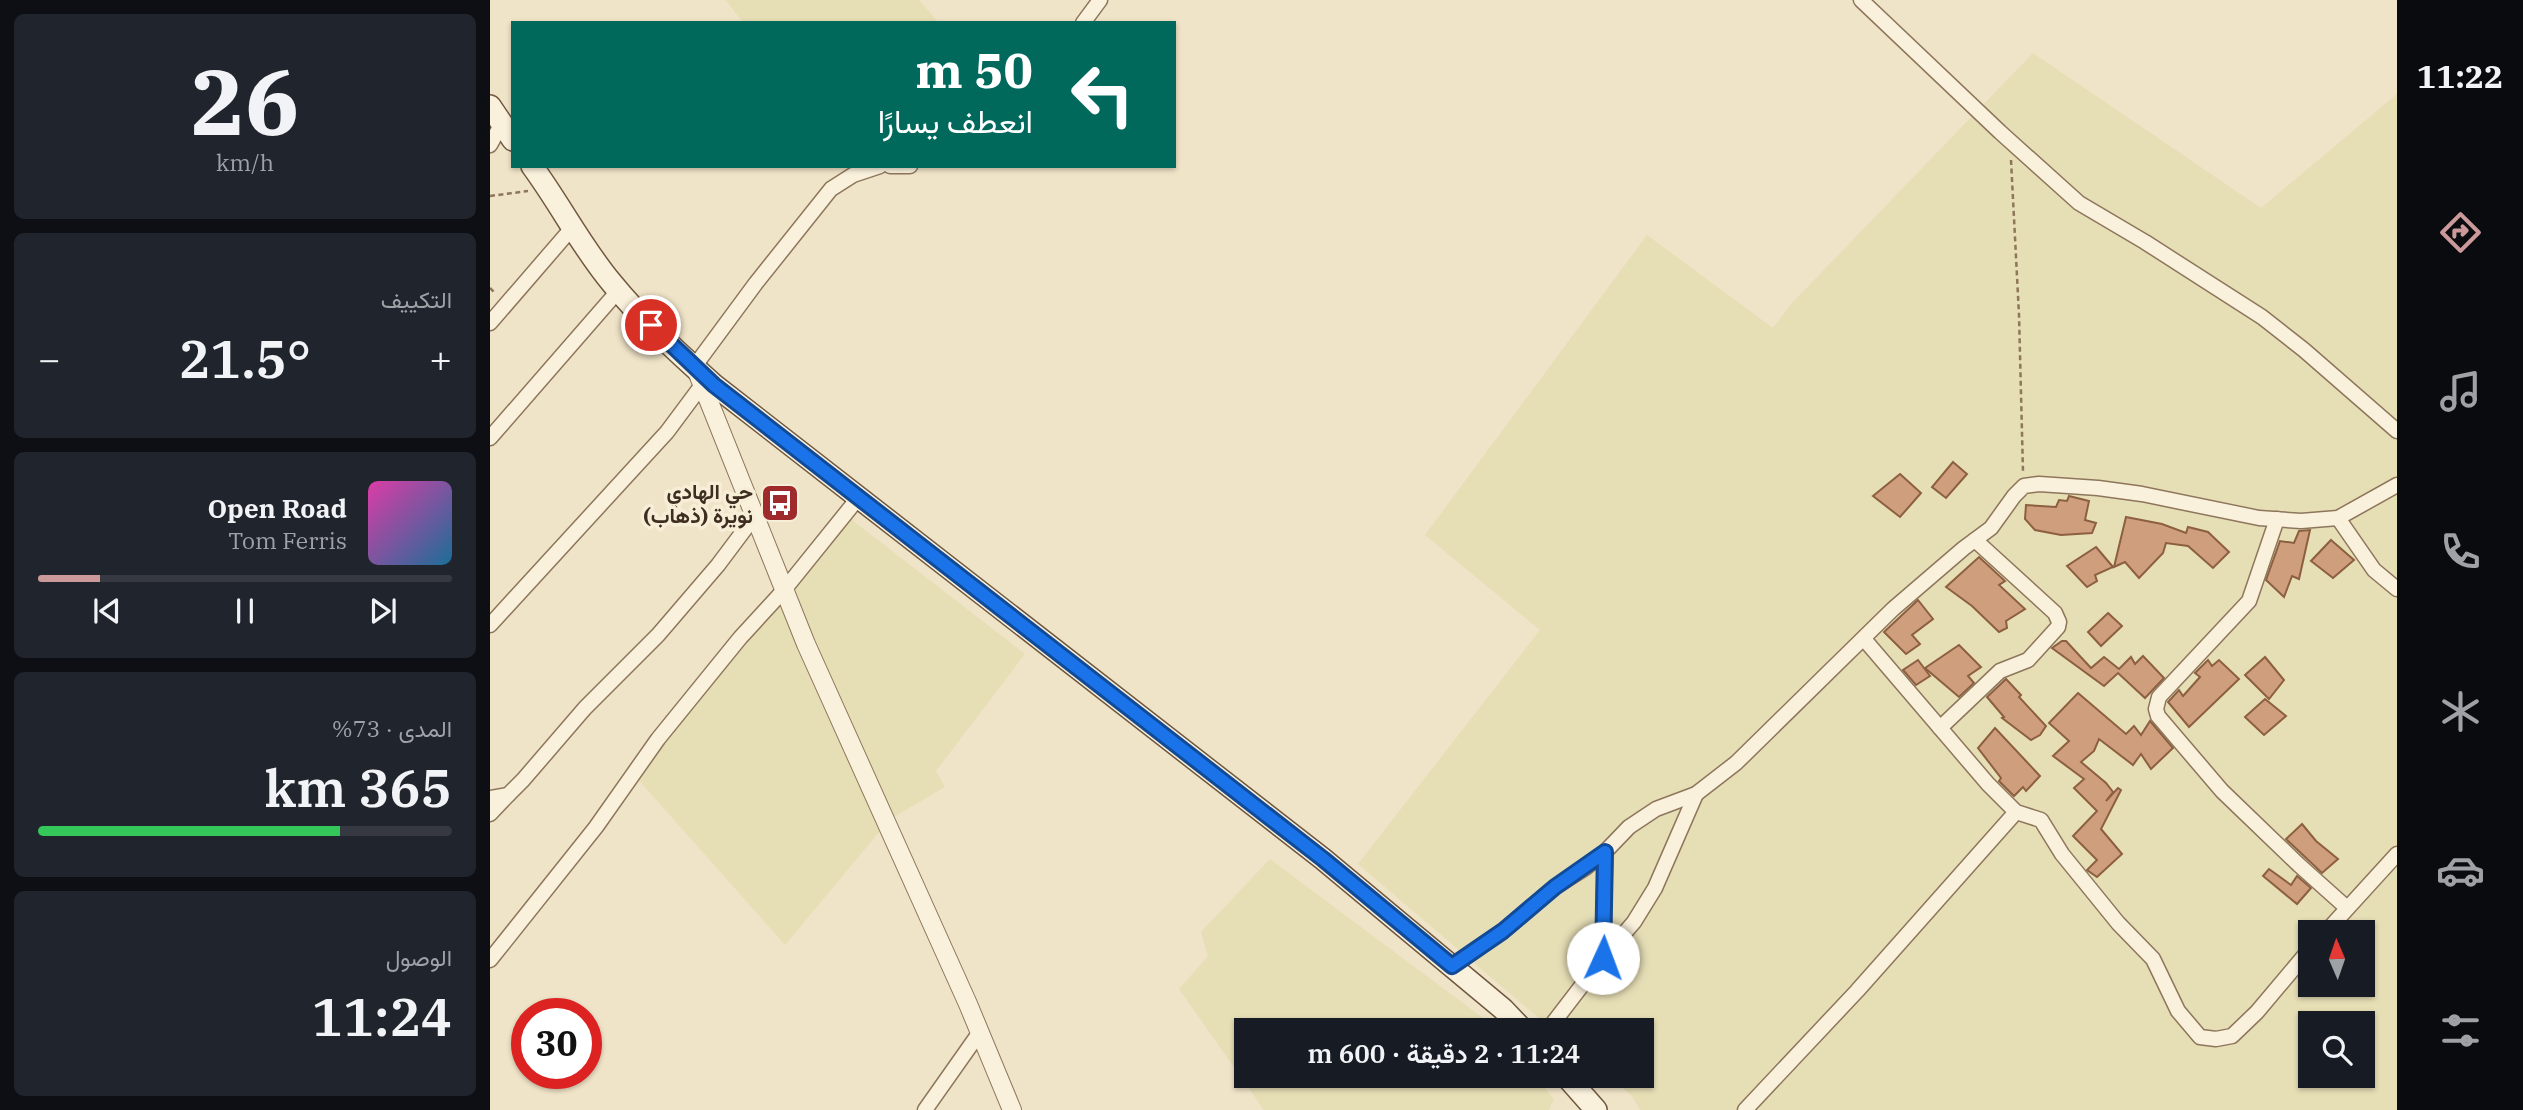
<!DOCTYPE html>
<html lang="ar">
<head>
<meta charset="utf-8">
<style>
	body { margin:0; font-family:"IBM Plex Serif",Vazirmatn,serif; background:#20242c; color:#f1f3f6; direction:rtl; height:100vh; display:flex; flex-direction:column; font-size:26px; white-space:nowrap }
	* { box-sizing:border-box; margin:0 }
	p { font-size:23px; color:#9ea1a6 }
	.icon { flex:none; width:38px; height:38px; fill:none; stroke:currentColor; stroke-width:2; stroke-linecap:round; stroke-linejoin:round }
	.map { position:relative; flex:1; overflow:hidden; direction:ltr }
	.side { display:flex; flex-direction:column; gap:14px; padding:14px; background:#0d0f14; width:490px }
	.side>* { flex:none }
	.hud { position:absolute; left:21px; top:21px; width:665px; height:147px; border-radius:0px; box-shadow:0 2px 5px #0004; direction:rtl; background:#00695c; color:#fff; overflow:hidden }
	.needle { width:46px; rotate:358deg }
	.fabs { position:absolute; left:1808px; top:920px; display:grid; gap:14px }
	.fabs a { display:grid; place-items:center; width:77px; height:77px; border-radius:0px; background:#171b24; box-shadow:0 2px 5px #0004; font-size:35px }
	.speed { position:absolute; left:21px; top:998px; display:flex; gap:14px; font-size:35px; font-weight:700; text-align:center }
	.speed>* { display:grid; place-content:center; width:91px; height:91px; border-radius:50%; background:#171b24; box-shadow:0 2px 5px #0004; line-height:1 }
	.speed .limit { border:10px solid #d22; background:#fff; color:#111 }
	.pin { position:absolute; display:grid; place-items:center; width:60px; height:60px; color:#fff; margin:-30px; border:4px solid #fff; border-radius:50%; box-shadow:0 2px 7px #0007 }
	.me { position:absolute; width:77px; margin:-38px; rotate:2deg; stroke-linejoin:round; filter:drop-shadow(0 0 5px #0008) }
	.turn { display:flex; align-items:center; gap:24px; height:147px; padding:0 28px; font-size:32px }
	.turn .icon { width:91px; height:91px; stroke-width:2.5 }
	.turn b { display:block; font-size:49px; line-height:60px }
	.big { font-size:52px; font-weight:600; line-height:1.1 }
	.side .tile { flex:1; display:flex; flex-direction:column; justify-content:center; gap:10px; min-width:0; padding:0 24px; border-radius:10px; background:#20242c }
	.side .dial { align-items:center; gap:0 }
	.dial b { font-size:91px; line-height:1 }
	.song { display:flex; align-items:center; gap:21px }
	.cover { width:84px; height:84px; border-radius:10px; background:linear-gradient(135deg,hsl(320 70% 55%),hsl(200 70% 35%)) }
	.played { height:7px; border-radius:4px; background:linear-gradient(90deg,#cc999b 15%,#363941 15%) }
	.keys { display:flex; justify-content:space-around; direction:ltr }
	.heat { display:flex; justify-content:space-between; align-items:center; font-size:38px; direction:ltr }
	.charge { height:10px; border-radius:5px; background:linear-gradient(90deg,#34c759 73%,#363941 0) }
	.trip { position:absolute; left:744px; top:1018px; width:420px; height:70px; border-radius:0px; background:#171b24; box-shadow:0 2px 5px #0004; font-weight:600; line-height:70px; text-align:center; direction:rtl }
	main { display:flex; flex:1; min-height:0 }
	.menu { display:flex; flex-direction:column; width:126px; justify-content:space-around; align-items:center; background:#090b0e; color:#9ea1a6 }
	.menu .icon { width:49px; height:49px }
	.menu .selected { color:#cc999b }
	.menu b { font-size:32px; color:#f1f3f6 }
	.map>svg:first-child { display:block }
	.farmland { fill:#e6deb5; fill-rule:evenodd }
	.building { fill:#cf9f7d; stroke:#8d5f41; stroke-width:2 }
	.lines { fill:none; stroke-linecap:round; stroke-linejoin:round }
	.minor-casing { stroke:#8d765c; stroke-width:17 }
	.tertiary-casing { stroke:#8d765c; stroke-width:20 }
	.secondary-casing { stroke:#6f573f; stroke-width:24 }
	.path { stroke:#8d765c; stroke-width:2.5; stroke-dasharray:5 3.5; stroke-linecap:butt }
	.minor { stroke:#faf1dc; stroke-width:14 }
	.tertiary { stroke:#faf1dc; stroke-width:18 }
	.secondary { stroke:#faf1dc; stroke-width:21 }
	.route-casing { stroke:#114b97; stroke-width:18 }
	.route { stroke:#1a73e8; stroke-width:12 }
	.labels { text-anchor:middle; dominant-baseline:central; stroke-width:7; stroke-linejoin:round; paint-order:stroke }
	.poi-label { font-size:21px; font-weight:bold; fill:#3d2e20; stroke:#f7eed8; text-anchor:end }
</style>
</head>
<body>
<main>
<nav class="menu">
<b>11:22</b>
<svg class="icon selected" aria-label="directions" viewBox="0 0 24 24"><path d="M12 3l9 9-9 9-9-9zM9 14v-3h6M13 9l2 2-2 2"/></svg>
<svg class="icon" aria-label="music" viewBox="0 0 24 24"><path d="M9 18V5l10-2v13"/><circle cx="6" cy="18" r="3"/><circle cx="16" cy="16" r="3"/></svg>
<svg class="icon" aria-label="phone" viewBox="0 0 24 24"><path d="M5 4h4l2 5-3 2q2 4 5 5l2-3 5 2v4C11 20 4 13 5 4z"/></svg>
<svg class="icon" aria-label="climate" viewBox="0 0 24 24"><path d="M12 3v18M4 7l16 10M4 17L20 7"/></svg>
<svg class="icon" aria-label="car" viewBox="0 0 24 24"><path d="M5 17H2v-5l4-1 3-4h7l3 4 3 1v5h-3M9 17h6M6 11h13"/><circle cx="7" cy="17" r="2"/><circle cx="17" cy="17" r="2"/></svg>
<svg class="icon" aria-label="filters" viewBox="0 0 24 24"><path d="M4 7h16M4 17h16"/><circle cx="9" cy="7" r="2"/><circle cx="15" cy="17" r="2"/></svg>
</nav>
<div class="map">
<svg width="1907" height="1110" viewBox="0 0 1907 1110">
	<rect width="100%" height="100%" fill="#f0e4c8"/>
	<g class="farmland">
		<path d="M236,0H429L449,23H253Z"/>
		<path d="M1543,53L1771,208L1907,94V1110H1150L1142,1096L1118,1076H1152V1031H1064L868,864L1050,630L935,535L1157,235L1283,328L1301,304ZM1820,933H1872V985H1820ZM1820,1024H1872V1076H1820Z"/>
		<path d="M353,513L535,654L446,771L455,787L400,819L295,945L137,767Z"/>
		<path d="M780,859L997,1021L1005,1031H756V1076H1045L1064,1099L1059,1110H774L689,989L718,956L711,932Z"/>
	</g>
	<g class="building">
		<path d="M1463,462L1477,474L1456,498L1442,487Z"/>
		<path d="M1410,474L1431,493L1410,517L1383,496Z"/>
		<path d="M1579,496L1599,501L1595,520L1606,523L1602,533L1571,535L1545,530L1535,519L1536,505L1566,507L1569,500L1577,501Z"/>
		<path d="M1636,517L1672,524L1696,533L1698,527L1718,532L1739,552L1723,568L1698,546L1676,543L1673,553L1649,578L1635,562L1624,567Z"/>
		<path d="M1820,530L1809,579L1802,576L1794,597L1776,580L1790,541L1804,543L1809,531Z"/>
		<path d="M1841,540L1864,560L1843,578L1821,561Z"/>
		<path d="M1606,547L1623,567L1605,575L1607,581L1597,587L1577,566Z"/>
		<path d="M1489,557L1515,581L1509,585L1535,609L1516,621L1517,628L1509,632L1482,606L1456,587Z"/>
		<path d="M1428,600L1443,619L1422,635L1430,644L1416,654L1394,632Z"/>
		<path d="M1618,613L1632,626L1611,646L1598,632Z"/>
		<path d="M1572,641H1576L1601,668L1614,657L1629,669L1641,657L1645,664L1653,656L1674,678L1655,698L1628,673L1614,686L1562,648Z"/>
		<path d="M1469,645L1491,667L1478,676L1484,683L1469,697L1435,668Z"/>
		<path d="M1775,657L1794,680L1779,699L1755,675Z"/>
		<path d="M1428,660L1440,676L1426,685L1413,670Z"/>
		<path d="M1718,660L1722,666L1729,660L1749,679L1699,727L1678,702L1689,690L1693,696L1710,677L1705,673Z"/>
		<path d="M1516,679L1531,695L1529,697L1556,726L1550,735L1541,740L1512,718L1514,717L1497,697Z"/>
		<path d="M1588,693L1636,734L1644,726L1651,735L1660,721L1683,748L1661,769L1651,754L1643,765L1609,739L1604,751L1591,762L1616,783L1623,792L1616,801L1628,788L1631,790L1611,829L1632,854L1607,877L1597,870L1607,860L1583,836L1607,811L1584,788L1594,779L1563,756L1579,741L1559,723Z"/>
		<path d="M1775,699L1796,716L1774,735L1755,717Z"/>
		<path d="M1505,728L1550,776L1536,791L1533,787L1524,796L1509,781L1511,778L1488,748Z"/>
		<path d="M1812,824L1826,841L1848,859L1832,873L1796,839Z"/>
		<path d="M1779,869L1801,885L1807,876L1821,888L1807,904L1773,876Z"/>
	</g>
	<g class="lines">
		<defs>
			<g id="minor">
				<path d="M1371,0L1510,132L1589,203L1655,242L1772,317L1814,350L1907,431"/>
				<path d="M593,23L610,0"/>
				<path d="M0,145L11,125"/>
				<path d="M400,166H420"/>
				<path d="M0,323L82,228"/>
				<path d="M204,367L266,283L341,189L363,175L390,166"/>
				<path d="M0,438L128,291"/>
				<path d="M1848,518L1884,570L1907,589"/>
				<path d="M1787,519L1759,601L1669,697L1666,709L1668,716L1732,791L1809,865L1857,908"/>
				<path d="M0,625L177,432L212,385"/>
				<path d="M1374,639L1498,784L1526,812L1551,820L1572,854L1628,923L1663,959L1688,1011L1710,1037L1726,1039L1742,1036L1767,1012L1820,949"/>
				<path d="M1450,728L1510,671L1538,660L1568,627L1569,622L1565,613L1485,540"/>
				<path d="M0,798L18,795L33,780L95,708L168,635L228,565L264,517"/>
				<path d="M0,814L18,795"/>
				<path d="M1835,933L1907,854"/>
				<path d="M1113,958L1115,852"/>
				<path d="M0,960L106,827L168,739L250,638L294,590L369,497"/>
				<path d="M962,966L1013,931L1065,887L1095,868L1115,852L1139,827L1166,809L1206,794L1246,763L1403,609L1474,548L1501,528L1524,496L1534,486L1549,484L1608,488L1652,494L1769,518L1811,521L1848,518L1907,485"/>
				<path d="M1057,1031L1113,958L1144,922L1165,888L1206,794"/>
				<path d="M435,1110L490,1032"/>
				<path d="M1255,1110L1367,991L1526,812"/>
			</g>
			<path id="tertiary" d="M206,369L316,644L478,1004L522,1110"/>
			<g id="secondary">
				<path d="M0,106L23,140"/>
				<path d="M42,166C70,204 91,246 121,282C151,319 188,353 224,385L833,859L1013,1009L1034,1031"/>
				<path d="M1076,1076L1106,1110"/>
			</g>
		</defs>
		<use href="#minor" class="minor-casing"/>
		<use href="#tertiary" class="tertiary-casing"/>
		<use href="#secondary" class="secondary-casing"/>
		<g class="path">
			<path d="M1521,160L1529,315L1533,472"/>
			<path d="M0,196L38,191"/>
			<path d="M0,288L6,294"/>
		</g>
		<use href="#minor" class="minor"/>
		<use href="#tertiary" class="tertiary"/>
		<use href="#secondary" class="secondary"/>
	</g>
	<g class="lines">
		<defs>
			<path id="route" d="M161,325L224,385L833,859L962,966L1013,931L1065,887L1115,852L1113,958"/>
		</defs>
		<use href="#route" class="route-casing"/>
		<use href="#route" class="route"/>
	</g>
	<defs>
		<symbol id="bus-square" viewBox="-11 -11 22 22"><rect x="-9" y="-9" width="18" height="18" rx="4" fill="#9e2a2b" stroke="#f7eed8"/><path d="M-5-6H5V4H4V6H2V4H-2V6H-4V4H-5ZM-3.5-4V0h7V-4ZM-3.5 1.2v1.5H-2V1.2ZM2 1.2v1.5H3.5V1.2Z" fill="#fff"/></symbol>
	</defs>
	<g fill-rule="evenodd">
		<use href="#bus-square" x="268" y="481" width="44" height="44"/>
	</g>
	<g class="labels">
		<g class="poi-label">
			<text x="263" y="491">حي الهادي<tspan x="263" dy="24">نويرة (ذهاب)</tspan></text>
		</g>
	</g>
</svg>
<div class="fabs">
<a><svg class="needle" viewBox="-14 -14 28 28"><path d="M0-13l5 13h-10z" fill="#e53935"/><path d="M0 13l5-13h-10z" fill="#9ea1a6"/></svg></a>
<a><svg class="icon" aria-label="search" viewBox="0 0 24 24"><circle cx="10" cy="10" r="6"/><path d="M15 15l6 6"/></svg></a>
</div>
<div class="speed"><div class="limit">30</div></div>
<div class="pin" style="left:161px;top:325px;background:#d93025"><svg class="icon" aria-label="arrive" viewBox="0 0 24 24"><path d="M6 21V4h12l-3 4 3 4H6"/></svg></div>
<svg class="me" style="left:1113px;top:958px" viewBox="-20 -20 40 40"><circle r="19" fill="#fff"/><path d="M0-13L10 11 0 6-10 11z" fill="#1a73e8"/></svg>
<div class="trip">11:24 · 2 دقيقة · 600 m</div>
<div class="hud">
<div class="turn"><svg class="icon" aria-label="left" viewBox="0 0 24 24"><path d="M17 20v-9H6M10 6l-5 5 5 5"/></svg><div><b>50 m</b>انعطف يسارًا</div></div>
</div>
</div>
<section class="side">
<div class="tile dial"><b>26</b><p>km/h</p></div>
<div class="tile"><p>التكييف</p>
<div class="heat"><a>−</a><b class="big">21.5°</b><a>+</a></div>
</div>
<div class="tile">
<div class="song"><i class="cover"></i><div><b>Open Road</b><p>Tom Ferris</p></div></div>
<div class="played"></div>
<div class="keys"><svg class="icon" aria-label="previous" viewBox="0 0 24 24"><path d="M18 5L8 12l10 7zM5 5v14"/></svg><svg class="icon" aria-label="pause" viewBox="0 0 24 24"><path d="M8 5v14M16 5v14"/></svg><svg class="icon" aria-label="next" viewBox="0 0 24 24"><path d="M6 5l10 7-10 7zM19 5v14"/></svg></div>
</div>
<div class="tile"><p>المدى · 73%</p><b class="big">365 km</b><div class="charge"></div></div>
<div class="tile"><p>الوصول</p><b class="big">11:24</b></div>
</section>
</main>
</body>
</html>
